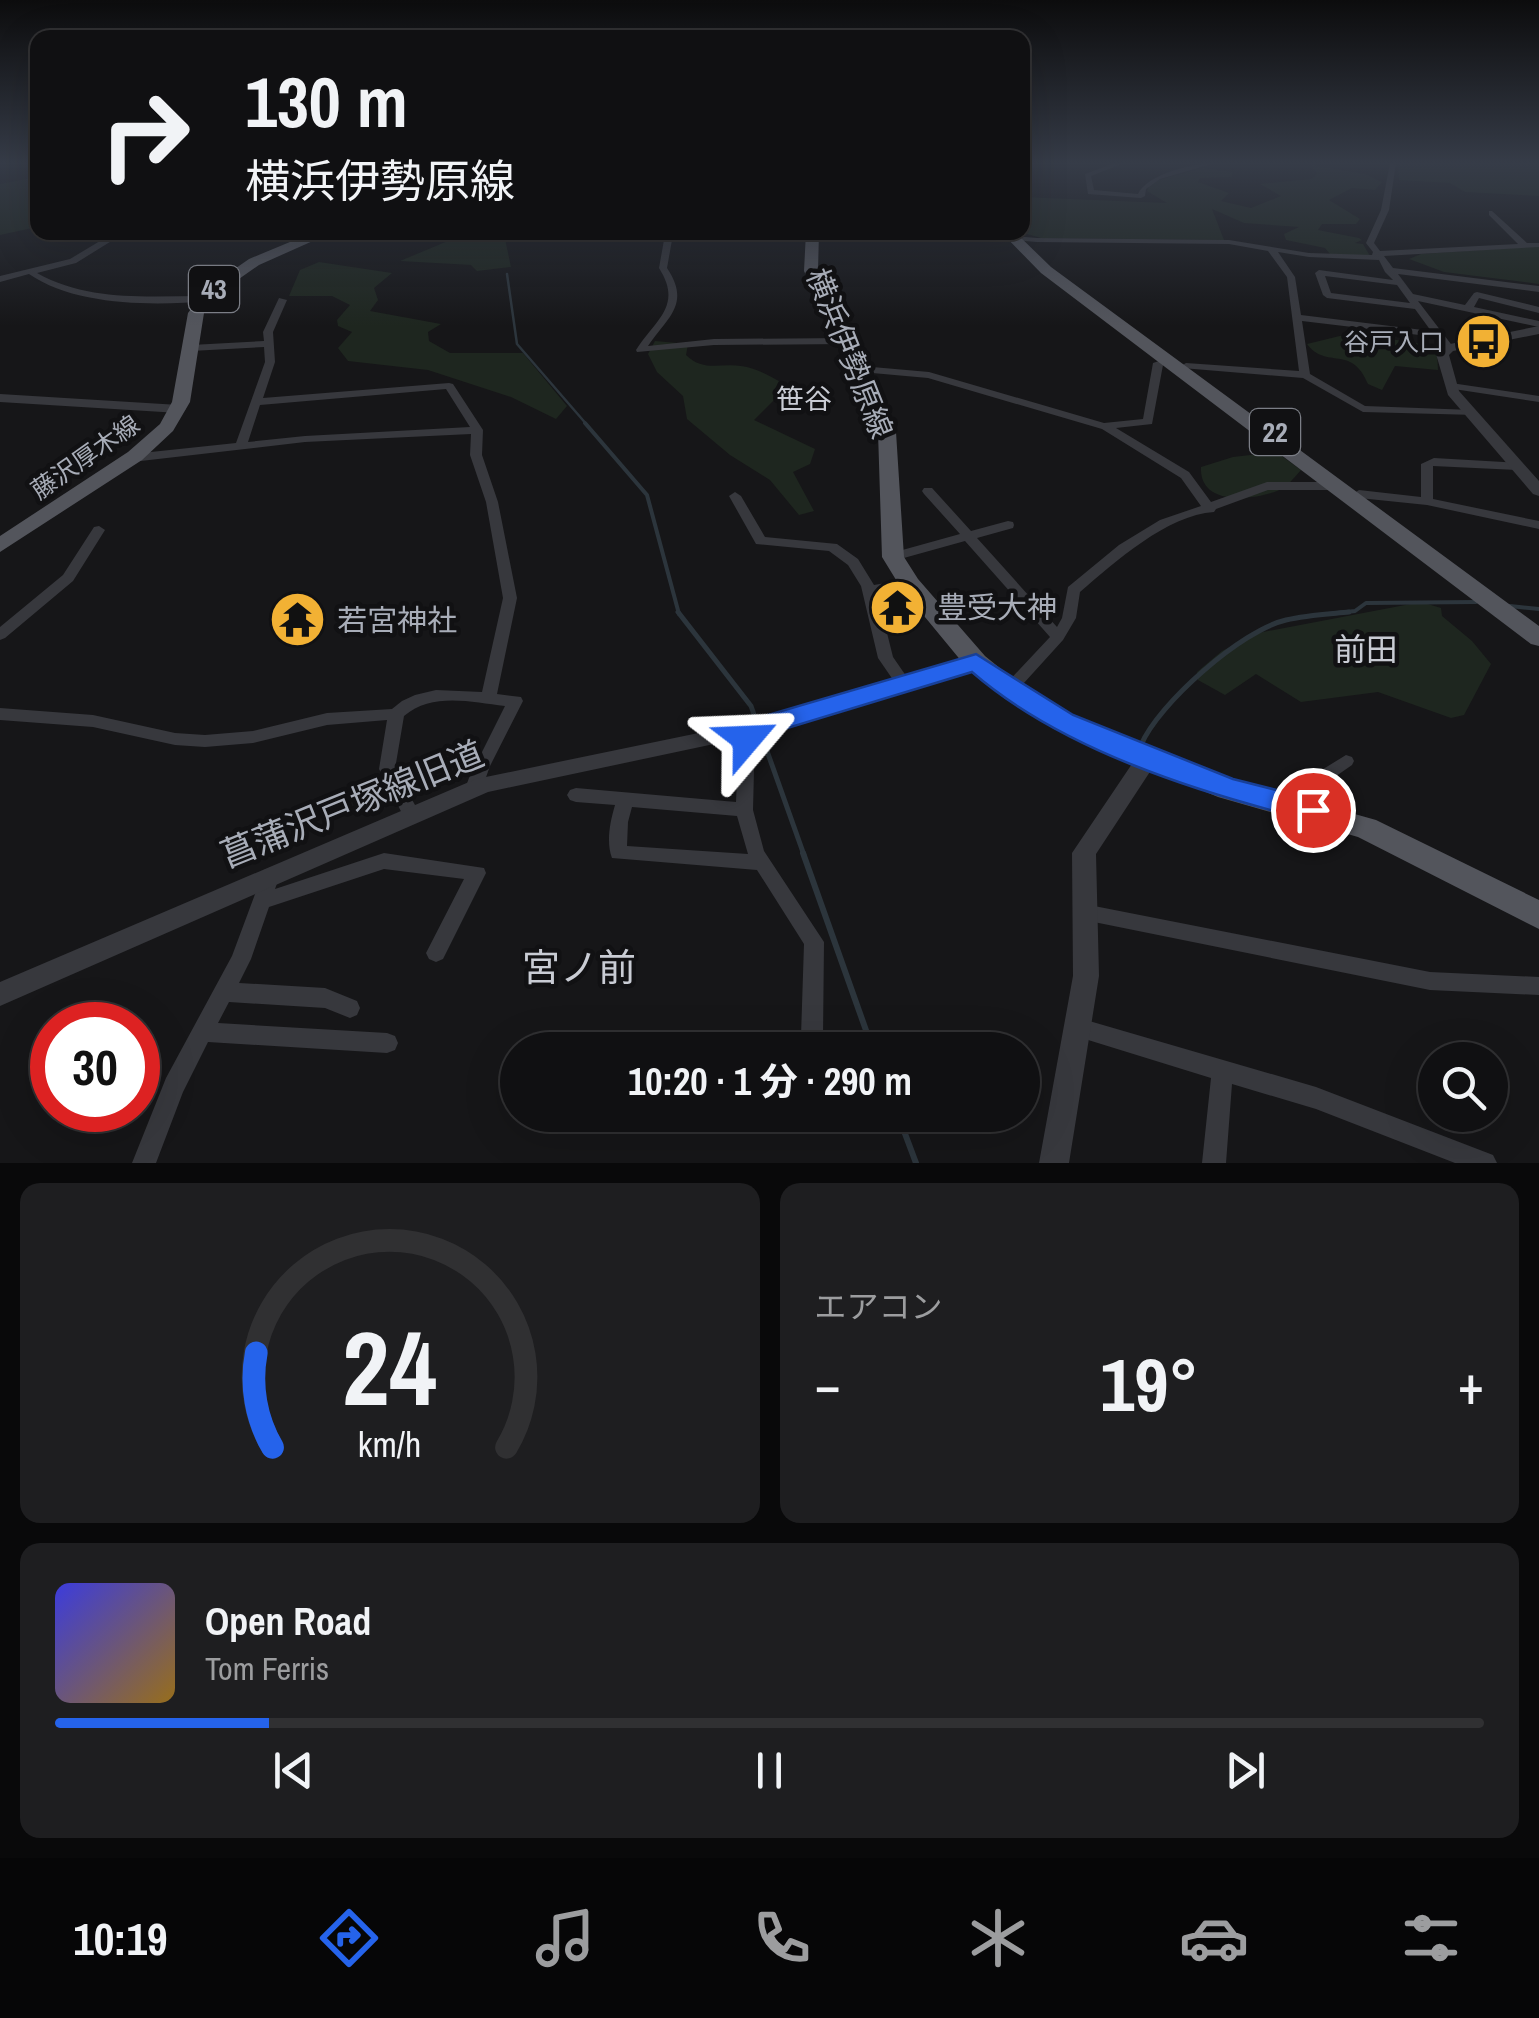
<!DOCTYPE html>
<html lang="ja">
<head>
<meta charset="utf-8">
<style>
	body { margin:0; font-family:"Archivo Narrow","Noto Sans JP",sans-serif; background:#1e1e20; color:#f1f3f6; height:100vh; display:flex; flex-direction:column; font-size:38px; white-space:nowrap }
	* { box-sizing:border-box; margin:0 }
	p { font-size:32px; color:#9c9d9f }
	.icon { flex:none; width:55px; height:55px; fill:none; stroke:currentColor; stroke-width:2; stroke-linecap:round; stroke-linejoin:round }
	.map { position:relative; height:1163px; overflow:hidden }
	.panel { display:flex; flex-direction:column; gap:20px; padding:20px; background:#09090a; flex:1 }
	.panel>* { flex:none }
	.hud { position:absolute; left:30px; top:30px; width:1000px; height:210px; border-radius:20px; box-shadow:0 10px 40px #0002,0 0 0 2px #303032; background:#101012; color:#f1f3f6; overflow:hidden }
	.controls { position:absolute; left:1418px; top:1042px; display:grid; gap:20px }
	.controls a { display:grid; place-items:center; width:90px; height:90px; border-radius:50%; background:#101012; box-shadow:0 10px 40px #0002,0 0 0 2px #303032; font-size:50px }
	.speed { position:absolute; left:30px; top:1002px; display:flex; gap:20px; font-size:50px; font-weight:700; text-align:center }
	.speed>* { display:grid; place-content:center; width:130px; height:130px; border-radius:50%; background:#101012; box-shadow:0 10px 40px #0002,0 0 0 2px #303032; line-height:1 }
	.speed .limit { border:15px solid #d22; background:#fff; color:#111 }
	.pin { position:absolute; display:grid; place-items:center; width:85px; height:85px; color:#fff; margin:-42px; border:5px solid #fff; border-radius:50%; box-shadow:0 2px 10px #0007 }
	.me { position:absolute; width:110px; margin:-55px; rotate:64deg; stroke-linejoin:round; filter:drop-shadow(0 0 8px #0008) }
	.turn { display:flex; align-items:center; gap:35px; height:210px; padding:0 50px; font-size:45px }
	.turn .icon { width:130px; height:130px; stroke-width:2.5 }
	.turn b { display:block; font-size:70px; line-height:85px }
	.big { font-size:75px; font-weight:700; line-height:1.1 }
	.panel .widget { flex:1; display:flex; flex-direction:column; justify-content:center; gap:15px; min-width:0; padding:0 35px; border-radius:20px; background:#1e1e20 }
	.panel .dial { align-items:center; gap:0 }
	.dial svg { height:260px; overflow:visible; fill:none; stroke:#303032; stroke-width:7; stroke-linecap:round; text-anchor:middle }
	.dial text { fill:#f1f3f6; stroke:none }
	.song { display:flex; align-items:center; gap:30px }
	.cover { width:120px; height:120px; border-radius:15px; background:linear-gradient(135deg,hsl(240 70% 55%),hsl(40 70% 35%)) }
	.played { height:10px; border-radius:5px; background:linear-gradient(90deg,#2563eb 15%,#303032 15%) }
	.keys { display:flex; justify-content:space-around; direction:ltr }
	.heat { display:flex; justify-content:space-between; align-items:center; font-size:55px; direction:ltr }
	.panel .tiles { flex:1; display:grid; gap:20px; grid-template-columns:1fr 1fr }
	.widget:last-child { grid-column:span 2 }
	.trip { position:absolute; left:500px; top:1032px; width:540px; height:100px; border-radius:50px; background:#101012; box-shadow:0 10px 40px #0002,0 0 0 2px #303032; font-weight:700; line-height:100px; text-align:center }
	.tabs { display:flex; height:160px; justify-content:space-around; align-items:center; background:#060607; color:#9c9d9f }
	.tabs .icon { width:70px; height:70px }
	.tabs .current { color:#2563eb }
	.tabs b { font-size:45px; color:#f1f3f6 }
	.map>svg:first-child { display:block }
	.green { fill:#1e261f }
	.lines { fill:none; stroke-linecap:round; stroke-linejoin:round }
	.stream-far3 { stroke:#2c353c; stroke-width:2.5 }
	.stream-far2 { stroke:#2c353c; stroke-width:4 }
	.stream-far1 { stroke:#2c353c; stroke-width:5 }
	.stream { stroke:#2c353c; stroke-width:6 }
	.minor { fill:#37383d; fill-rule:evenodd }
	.tertiary { fill:#37383d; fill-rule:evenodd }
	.primary { fill:#53555c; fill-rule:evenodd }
	.wall { fill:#47494d }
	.shaded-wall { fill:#2f3033 }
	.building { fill:#525359; stroke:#5f6168; stroke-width:2.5 }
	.route { fill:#2563eb; stroke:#184099; stroke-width:2.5 }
	.labels { text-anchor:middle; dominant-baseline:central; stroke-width:9; stroke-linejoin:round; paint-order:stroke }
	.far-poi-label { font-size:25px; fill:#a8adb8; stroke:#111113; text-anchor:end }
	.far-street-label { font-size:25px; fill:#a8adb8; stroke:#111113 }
	.shield { fill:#111113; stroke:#7b7e86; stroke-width:2.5 }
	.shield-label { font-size:28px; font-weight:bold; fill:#a8adb8 }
	.far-neighbourhood-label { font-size:28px; fill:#c9ccd4; stroke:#111113 }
	.street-label { font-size:30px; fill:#a8adb8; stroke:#111113 }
	.poi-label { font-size:30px; fill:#a8adb8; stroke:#111113; text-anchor:start }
	.neighbourhood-label { font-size:32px; fill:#c9ccd4; stroke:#111113 }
	.near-street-label { font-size:35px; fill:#a8adb8; stroke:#111113 }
	.near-neighbourhood-label { font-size:38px; fill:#c9ccd4; stroke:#111113 }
</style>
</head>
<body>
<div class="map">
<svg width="1539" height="1163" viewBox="0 0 1539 1163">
	<rect width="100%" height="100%" fill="#161618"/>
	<g class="green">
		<path d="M1398,163H1539V196L1465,192L1450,183L1399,180Z"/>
		<path d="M1311,165L1365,174L1382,182L1375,190L1352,188L1329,200L1360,219L1356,224H1322L1318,230L1359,238L1362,240L1355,243L1363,244L1370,256L1330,254L1325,248L1286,240L1284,234L1299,227L1244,223L1212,209L1224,240L1041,238L1027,234L1023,226L1022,197L1167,203L1147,191L1151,182L1202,168L1233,172L1231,177L1200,178L1198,182L1229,193L1221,201L1251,208L1281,196L1260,184L1311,179L1317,174Z"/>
		<path d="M37,177V227L0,235V184Z"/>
		<path d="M467,233L504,234L511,267L477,271L471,265L400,261Z"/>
		<path d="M1539,246V284L1444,272L1409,259L1421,254Z"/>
		<path d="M319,262L392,273L374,288L378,300L370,311L441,324L428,332L429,341L450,353H523L567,406L556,419L511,397L428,370L348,361L338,348L352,332L338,326L337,320L350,305L332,296H289L300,270Z"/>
		<path d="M1352,333L1429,345L1437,352L1438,370L1395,366L1382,390L1368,384C1352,344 1326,370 1307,344Z"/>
		<path d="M655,341L688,344L686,355C703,372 720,363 741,366C758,368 773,378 788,386L754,420L815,449L810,464L793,472L814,511L799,515L770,480L730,455L687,419L683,396L657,372L648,354Z"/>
		<path d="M1276,452L1301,470C1294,478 1286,488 1277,491C1250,501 1199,505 1201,467L1233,457Z"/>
		<path d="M1421,602L1441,608L1442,616L1472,641L1491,664L1464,715L1451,718L1378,692L1301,702L1256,674L1225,695L1198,680L1197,672L1222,651L1258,633Z"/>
	</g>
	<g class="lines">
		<path class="stream-far3" d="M507,274L517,344L588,426"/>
		<g class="stream-far2">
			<path d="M585,423L647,495L679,614"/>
			<path d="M1510,606L1539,609"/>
			<path d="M1329,614L1355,611L1366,603L1476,602"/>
		</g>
		<g class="stream-far1">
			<path d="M678,612L751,706L804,855"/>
			<path d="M1141,745C1158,704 1242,630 1286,620C1306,615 1328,614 1349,612"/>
		</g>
		<g class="stream">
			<path d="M803,853L873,1050"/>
			<path d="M898,1115L916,1163"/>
		</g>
		<g class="minor">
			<path d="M1115,163H1124L1091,176L1094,190L1138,194C1147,174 1194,163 1215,163L1160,179L1146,189L1145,196L1141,198L1088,194L1085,174Z"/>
			<path d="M1390,163H1396L1389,210L1374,243L1380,251L1518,244L1489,215V211H1492L1527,243H1539V247L1384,256L1393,268L1539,286V292L1398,274L1413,294L1465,305L1474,293L1477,292L1539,307V313L1479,298L1474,307L1539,321V327L1418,301L1454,348L1449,351L1446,350L1436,337L1302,321L1310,374L1365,406L1472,410L1476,411V415L1363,412L1303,378L1182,368L1181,366L1186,363L1299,371L1287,277L1268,251L1229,244L1037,242L916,232H962L1037,238L1229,240L1309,253L1372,255L1373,252L1366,243L1381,210ZM1278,252L1309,257L1379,260L1385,272L1393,280L1319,270L1315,273L1323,295L1327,298L1415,309L1431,331L1301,315L1295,277ZM1325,276L1397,285L1410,303L1331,293Z"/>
			<path d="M115,232H126L76,263L37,273C89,302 147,296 205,296L208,297V301C154,306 75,306 29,274L0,282V276L70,259Z"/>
			<path d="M295,232H309L319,237L315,239Z"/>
			<path d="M660,232H668L672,240L667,268C691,304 668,317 648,346L714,339L846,338L851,341L846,344L714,345L637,352L636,350C656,319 683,306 659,268L664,240Z"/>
			<path d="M279,298L287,300L273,332L275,362L263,398L449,383L453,384L483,430L482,455L498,502L517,598L497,694L521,697L523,701L490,766L480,794L474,796L468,794L465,789L469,778L505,706C471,702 432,692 404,716L395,769L420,814L417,819L411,821L405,819L379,769L387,720L327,725L253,743L205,747L175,745L93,727L0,720V708L93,715L175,733L205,735L253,731L327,713L392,709L402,701L415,695L436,690L482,692L503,598L486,502L470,455L471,434L305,442L132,462L126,458L132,454L236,443L265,362L264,347L191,351L186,348L191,345L264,341L263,332ZM446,389L470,427L305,436L248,442L260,405Z"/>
			<path d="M1168,358L1173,361L1163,365L1152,424L1116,428L1189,472L1211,502L1267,482H1336L1342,486L1336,490H1268L1216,509L1214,512C1167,515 1115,562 1080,592L1076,618L1063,640L1014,694H1004L1001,690L1004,686L1050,637L965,541L893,561L888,560L886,557L888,554L960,534L924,494L922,491L924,488H932L971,531L1008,521L1013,522L1014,525L1013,528L977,538L1057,627L1062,618L1068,587L1119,545L1160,520L1201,506L1181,478L1102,429L928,378L861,372L856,369L861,366L929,372L1104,423L1143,419L1153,363Z"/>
			<path d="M1451,383L1539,396V402L1447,388L1446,386Z"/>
			<path d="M1434,458L1521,463L1523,466L1517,470L1433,466V499L1539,521V529L1427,505L1359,498L1353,494L1359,490L1421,497V464Z"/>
			<path d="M735,492L741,496L765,537L837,544L858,559L874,585L909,579L914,580L916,583L914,586L877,593L893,657L913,686L910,690H900L878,658L861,586L848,565L829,551L756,544L729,496Z"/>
			<path d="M99,526L105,530L73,581L5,638L0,640V627L63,575L94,527Z"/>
			<path d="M747,724L753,726L755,730L753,810L764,851L824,942L823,1036L820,1043L812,1046L804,1043L801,1036L804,944L757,870L612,858C606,842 610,822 615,805L576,802L570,800L567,795L570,790L576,788L736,802L739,730L741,726ZM632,807L737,816L748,854L627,846L628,822Z"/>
			<path d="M1346,755L1352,757L1354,761L1352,765L1306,797L1299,809L1293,811L1287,809L1284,804L1294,787Z"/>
			<path d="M384,853L484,868L486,873L443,959L436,962L429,959L426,953L464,879L384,869L269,907L251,959L239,983L325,988L357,1001L360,1008L357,1015L350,1018L325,1008L229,1002L218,1023L387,1033L395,1036L398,1043L395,1050L387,1053L208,1042L183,1092L156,1163H132L166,1078L232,956L264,870L271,867L278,870L280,875L275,889Z"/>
			<path d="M1084,904L1430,972L1539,977V995L1430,990L1084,920L1077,918L1074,912L1077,906Z"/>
			<path d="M1079,1018L1316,1087L1493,1155L1497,1163H1455L1316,1109L1232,1084L1226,1163H1202L1211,1078L1072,1035L1068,1028L1072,1021Z"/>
		</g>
		<g class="tertiary">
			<path d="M1539,326V334L1453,351L1449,355L1459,391L1539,481V496L1533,494L1448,395L1436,354L1445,345Z"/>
			<path d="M0,394L179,405L186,409L179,413L0,402Z"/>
			<path d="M976,656L983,657L986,662L983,667L747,737L488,792L0,1006V982L476,779L747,723Z"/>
			<path d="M1148,750L1156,752L1159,758L1096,854L1099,976L1069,1163H1039L1073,976L1072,853L1140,752Z"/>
		</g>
		<g class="primary">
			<path d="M314,232H333L259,265L216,295L204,313L190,402L173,431L142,460L0,552V536L128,452L160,424L172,402L188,313L206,289L249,259Z"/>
			<path d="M806,232H819L818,271L896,432L904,557L918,579L985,656L1022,686L1072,715L1234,780L1376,820L1539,900V929L1358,837L1218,797L1054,729L1004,698L967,668L901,588L882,557L878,432L804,271Z"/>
			<path d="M1001,232H1015L1051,267L1539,626V646L1531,644L1041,273Z"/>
		</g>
	</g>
	<g class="wall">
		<path d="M887,591L910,605V611L891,613L887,596Z"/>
		<path d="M304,610L306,615L302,625H290L288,620Z"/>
	</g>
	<path class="shaded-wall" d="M304,610L306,615L302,625L300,619Z"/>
	<g class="building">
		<path d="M900,590L910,605L891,608L887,591Z"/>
		<path d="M304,610L300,619L288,620L292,611Z"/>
	</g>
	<linearGradient id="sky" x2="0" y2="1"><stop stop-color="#0c0c0d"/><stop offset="0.5" stop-color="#363c48"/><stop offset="1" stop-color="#363c48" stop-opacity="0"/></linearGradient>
	<rect width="1539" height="326" fill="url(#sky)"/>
	<path class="route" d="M976,654L1073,715L1233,779L1324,802L1328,810L1324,818L1313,821C1199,793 1062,750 972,672L761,736L757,746L747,749L734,739L737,724Z"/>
	<defs>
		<symbol id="bus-disc" viewBox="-11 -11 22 22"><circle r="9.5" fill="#f2b134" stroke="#111113"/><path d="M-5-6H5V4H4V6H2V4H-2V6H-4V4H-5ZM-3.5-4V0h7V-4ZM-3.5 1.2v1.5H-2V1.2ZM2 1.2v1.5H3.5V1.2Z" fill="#111"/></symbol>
		<symbol id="temple-disc" viewBox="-11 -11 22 22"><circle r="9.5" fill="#f2b134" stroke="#111113"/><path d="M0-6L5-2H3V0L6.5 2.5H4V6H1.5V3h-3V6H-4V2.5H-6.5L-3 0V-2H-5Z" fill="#111"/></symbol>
	</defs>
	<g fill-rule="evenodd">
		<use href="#bus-disc" x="1452" y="310" width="63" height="63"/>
		<use href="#temple-disc" x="866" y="576" width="63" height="63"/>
		<use href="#temple-disc" x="266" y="588" width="63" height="63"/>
	</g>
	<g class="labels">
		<g class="far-poi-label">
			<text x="1444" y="342">谷戸入口</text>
		</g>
		<g class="far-street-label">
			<text transform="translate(85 457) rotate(-35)">藤沢厚木線</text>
		</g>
		<g class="shield">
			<rect x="189" y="266" width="50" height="46" rx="8"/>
			<rect x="1250" y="409" width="50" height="46" rx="8"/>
		</g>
		<g class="shield-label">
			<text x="214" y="289">43</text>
			<text x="1275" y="432">22</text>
		</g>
		<g class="far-neighbourhood-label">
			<text x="804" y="399">笹谷</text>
		</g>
		<g class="street-label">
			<text transform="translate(850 353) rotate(68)">横浜伊勢原線</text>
		</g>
		<g class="poi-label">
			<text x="937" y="607">豊受大神</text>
			<text x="337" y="620">若宮神社</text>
		</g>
		<g class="neighbourhood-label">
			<text x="1366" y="649">前田</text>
		</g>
		<g class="near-street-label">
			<text transform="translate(352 804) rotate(-22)">菖蒲沢戸塚線旧道</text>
		</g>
		<g class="near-neighbourhood-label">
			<text x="579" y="967">宮ノ前</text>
		</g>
	</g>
</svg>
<div class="controls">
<a><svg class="icon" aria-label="search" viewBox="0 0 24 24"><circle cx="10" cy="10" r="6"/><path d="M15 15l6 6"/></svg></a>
</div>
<div class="speed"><div class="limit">30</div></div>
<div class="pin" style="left:1313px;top:810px;background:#d93025"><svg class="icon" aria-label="arrive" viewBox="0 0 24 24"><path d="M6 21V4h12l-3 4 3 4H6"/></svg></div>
<svg class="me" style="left:747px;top:739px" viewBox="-20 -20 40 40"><path d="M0-17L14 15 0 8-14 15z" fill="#2563eb" stroke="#fff" stroke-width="4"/></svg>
<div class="trip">10:20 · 1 分 · 290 m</div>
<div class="hud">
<div class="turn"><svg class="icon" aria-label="right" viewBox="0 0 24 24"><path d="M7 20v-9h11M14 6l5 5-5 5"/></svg><div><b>130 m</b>横浜伊勢原線</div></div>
</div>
</div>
<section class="panel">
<div class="tiles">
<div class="widget dial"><svg viewBox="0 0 100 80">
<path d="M14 69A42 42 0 1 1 86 69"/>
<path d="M14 69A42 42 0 0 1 9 40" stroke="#2563eb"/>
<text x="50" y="56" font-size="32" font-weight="700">24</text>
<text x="50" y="72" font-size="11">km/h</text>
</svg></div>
<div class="widget"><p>エアコン</p>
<div class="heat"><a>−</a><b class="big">19°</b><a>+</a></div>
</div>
<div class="widget">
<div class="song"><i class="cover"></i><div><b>Open Road</b><p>Tom Ferris</p></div></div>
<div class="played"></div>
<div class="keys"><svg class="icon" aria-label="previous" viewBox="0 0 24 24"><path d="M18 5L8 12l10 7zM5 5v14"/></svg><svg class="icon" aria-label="pause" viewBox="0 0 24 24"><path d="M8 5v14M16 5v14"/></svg><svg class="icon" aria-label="next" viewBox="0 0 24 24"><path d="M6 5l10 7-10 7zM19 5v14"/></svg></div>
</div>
</div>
</section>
<nav class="tabs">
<b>10:19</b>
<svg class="icon current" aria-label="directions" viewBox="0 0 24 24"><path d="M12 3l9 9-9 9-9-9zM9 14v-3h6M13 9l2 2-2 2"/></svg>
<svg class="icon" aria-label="music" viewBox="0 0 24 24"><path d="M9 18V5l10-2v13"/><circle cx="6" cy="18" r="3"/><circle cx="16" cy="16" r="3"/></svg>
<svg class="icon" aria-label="phone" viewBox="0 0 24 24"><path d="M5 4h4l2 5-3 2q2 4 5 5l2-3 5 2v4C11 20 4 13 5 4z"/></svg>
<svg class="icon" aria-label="climate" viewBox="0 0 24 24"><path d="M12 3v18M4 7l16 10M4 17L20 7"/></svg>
<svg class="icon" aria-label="car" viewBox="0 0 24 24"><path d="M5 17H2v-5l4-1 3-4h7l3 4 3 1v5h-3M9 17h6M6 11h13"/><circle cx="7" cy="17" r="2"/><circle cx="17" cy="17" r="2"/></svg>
<svg class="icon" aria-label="filters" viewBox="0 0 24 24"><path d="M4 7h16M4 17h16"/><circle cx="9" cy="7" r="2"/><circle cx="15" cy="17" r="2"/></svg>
</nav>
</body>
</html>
